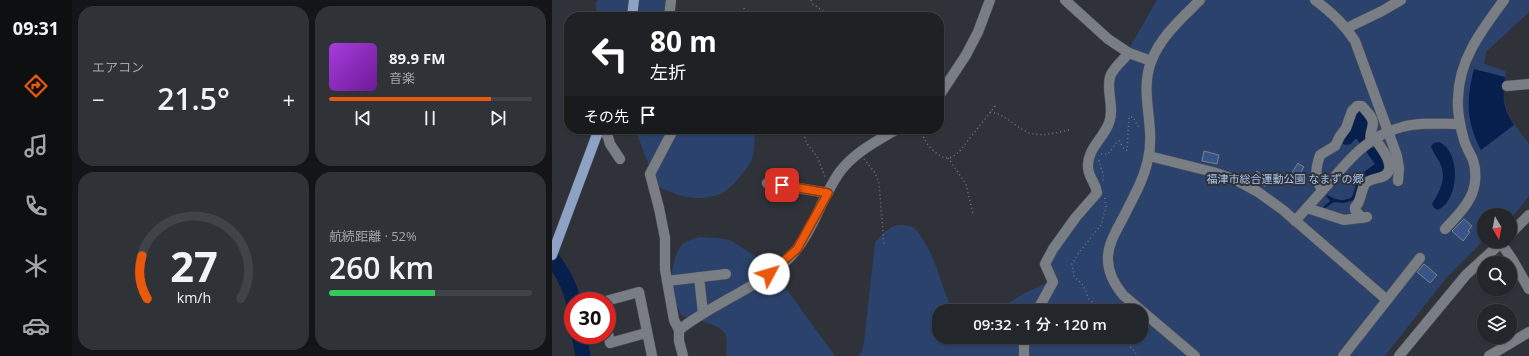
<!DOCTYPE html>
<html lang="ja">
<head>
<meta charset="utf-8">
<style>
	body { margin:0; font-family:"Open Sans","Noto Sans JP",sans-serif; background:#2f3237; color:#f1f3f6; height:100vh; display:flex; flex-direction:column; font-size:15px; white-space:nowrap }
	* { box-sizing:border-box; margin:0 }
	p { font-size:13px; color:#a3a5a9 }
	.icon { flex:none; width:22px; height:22px; fill:none; stroke:currentColor; stroke-width:2; stroke-linecap:round; stroke-linejoin:round }
	.map { position:relative; flex:1; overflow:hidden }
	.panel { display:flex; flex-direction:column; gap:6px; padding:6px; background:#131518; width:480px }
	.panel>* { flex:none }
	.guide { position:absolute; left:12px; top:12px; width:380px; height:122px; border-radius:16px; box-shadow:0 1px 3px #0004,0 0 0 1px #404347; background:#202124; color:#fff; overflow:hidden }
	.needle { width:26px; rotate:170deg }
	.tools { position:absolute; left:925px; top:208px; display:grid; gap:8px }
	.tools a { display:grid; place-items:center; width:40px; height:40px; border-radius:50%; background:#23262b; box-shadow:0 1px 3px #0004,0 0 0 1px #404347; font-size:20px }
	.speed { position:absolute; left:12px; top:292px; display:flex; gap:8px; font-size:20px; font-weight:700; text-align:center }
	.speed>* { display:grid; place-content:center; width:52px; height:52px; border-radius:50%; background:#23262b; box-shadow:0 1px 3px #0004,0 0 0 1px #404347; line-height:1 }
	.speed .limit { border:6px solid #d22; background:#fff; color:#111 }
	.pin { position:absolute; display:grid; place-items:center; width:34px; height:34px; color:#fff; margin:-17px; border-radius:8px; box-shadow:0 2px 6px #0006 }
	.me { position:absolute; width:44px; margin:-22px; rotate:51deg; stroke-linejoin:round; filter:drop-shadow(0 0 3px #0008) }
	.turn { display:flex; align-items:center; gap:14px; height:84px; padding:0 20px; font-size:18px }
	.turn .icon { width:52px; height:52px; stroke-width:2.5 }
	.turn b { display:block; font-size:28px; line-height:34px }
	.then { display:flex; align-items:center; height:38px; padding:0 20px; background:#0003; gap:8px; font-size:15px }
	.big { font-size:30px; font-weight:600; line-height:1.1 }
	.panel .widget { flex:1; display:flex; flex-direction:column; justify-content:center; gap:6px; min-width:0; padding:0 14px; border-radius:16px; background:#2f3237 }
	.panel .dial { align-items:center; gap:0 }
	.dial svg { height:104px; overflow:visible; fill:none; stroke:#404347; stroke-width:7; stroke-linecap:round; text-anchor:middle }
	.dial text { fill:#f1f3f6; stroke:none }
	.song { display:flex; align-items:center; gap:12px }
	.cover { width:48px; height:48px; border-radius:6px; background:linear-gradient(135deg,hsl(280 70% 55%),hsl(280 70% 35%)) }
	.played { height:4px; border-radius:2px; background:linear-gradient(90deg,#ea580c 80%,#404347 80%) }
	.keys { display:flex; justify-content:space-around; direction:ltr }
	.heat { display:flex; justify-content:space-between; align-items:center; font-size:22px; direction:ltr }
	.charge { height:6px; border-radius:3px; background:linear-gradient(90deg,#34c759 52%,#404347 0) }
	.panel .tiles { flex:1; display:grid; gap:6px; grid-template-columns:repeat(2,1fr) }
	.trip { position:absolute; left:380px; top:304px; width:216px; height:40px; border-radius:16px; background:#23262b; box-shadow:0 1px 3px #0004,0 0 0 1px #404347; font-weight:600; line-height:40px; text-align:center }
	main { display:flex; flex:1; min-height:0 }
	.menu { display:flex; flex-direction:column; width:72px; justify-content:space-around; align-items:center; background:#0e0f11; color:#a3a5a9 }
	.menu .icon { width:28px; height:28px }
	.menu .active { color:#ea580c }
	.menu b { font-size:18px; color:#f1f3f6 }
	.map>svg:first-child { display:block }
	.green { fill:#2b426c }
	.water { fill:#071f4c }
	.lines { fill:none; stroke-linecap:round; stroke-linejoin:round }
	.river { stroke:#071f4c; stroke-width:15 }
	.building { fill:#395587; stroke:#7c8088 }
	.minor-casing { stroke:#4e5257; stroke-width:11 }
	.major-casing { stroke:#4e5257; stroke-width:11 }
	.path { stroke:#73777c; stroke-width:1.5; stroke-dasharray:1 3; stroke-linecap:butt }
	.minor { stroke:#797d84; stroke-width:10 }
	.major { stroke:#8ea2c5; stroke-width:10 }
	.route-casing { stroke:#983908; stroke-width:10 }
	.route { stroke:#ea580c; stroke-width:7 }
	.labels { text-anchor:middle; dominant-baseline:central; stroke-width:4; stroke-linejoin:round; paint-order:stroke }
	.park-label { font-size:11px; fill:#a8c2f0; stroke:#2f3339 }
</style>
</head>
<body>
<main>
<nav class="menu">
<b>09:31</b>
<svg class="icon active" aria-label="directions" viewBox="0 0 24 24"><path d="M12 3l9 9-9 9-9-9zM9 14v-3h6M13 9l2 2-2 2"/></svg>
<svg class="icon" aria-label="music" viewBox="0 0 24 24"><path d="M9 18V5l10-2v13"/><circle cx="6" cy="18" r="3"/><circle cx="16" cy="16" r="3"/></svg>
<svg class="icon" aria-label="phone" viewBox="0 0 24 24"><path d="M5 4h4l2 5-3 2q2 4 5 5l2-3 5 2v4C11 20 4 13 5 4z"/></svg>
<svg class="icon" aria-label="climate" viewBox="0 0 24 24"><path d="M12 3v18M4 7l16 10M4 17L20 7"/></svg>
<svg class="icon" aria-label="car" viewBox="0 0 24 24"><path d="M5 17H2v-5l4-1 3-4h7l3 4 3 1v5h-3M9 17h6M6 11h13"/><circle cx="7" cy="17" r="2"/><circle cx="17" cy="17" r="2"/></svg>
</nav>
<section class="panel">
<div class="tiles">
<div class="widget"><p>エアコン</p>
<div class="heat"><a>−</a><b class="big">21.5°</b><a>+</a></div>
</div>
<div class="widget">
<div class="song"><i class="cover"></i><div><b>89.9 FM</b><p>音楽</p></div></div>
<div class="played"></div>
<div class="keys"><svg class="icon" aria-label="previous" viewBox="0 0 24 24"><path d="M18 5L8 12l10 7zM5 5v14"/></svg><svg class="icon" aria-label="pause" viewBox="0 0 24 24"><path d="M8 5v14M16 5v14"/></svg><svg class="icon" aria-label="next" viewBox="0 0 24 24"><path d="M6 5l10 7-10 7zM19 5v14"/></svg></div>
</div>
<div class="widget dial"><svg viewBox="0 0 100 80">
<path d="M14 69A42 42 0 1 1 86 69"/>
<path d="M14 69A42 42 0 0 1 10 36" stroke="#ea580c"/>
<text x="50" y="56" font-size="32" font-weight="700">27</text>
<text x="50" y="72" font-size="11">km/h</text>
</svg></div>
<div class="widget"><p>航続距離 · 52%</p><b class="big">260 km</b><div class="charge"></div></div>
</div>
</section>
<div class="map">
<svg width="977" height="356" viewBox="0 0 977 356">
	<rect width="100%" height="100%" fill="#2f3339"/>
	<g class="green">
		<path d="M46,0H113L120,17H45L44,2Z"/>
		<path d="M605,0H977V12L934,52L932,64L954,71L951,94L956,116L977,144V196L958,220V215H932V240L894,278L833,356H306L310,351L312,342L323,243C329,235 337,226 347,225C352,225 358,225 362,228C365,230 368,235 370,238C385,260 389,287 401,311H387V337H589V311H444L473,293L497,282L489,266L542,192L534,175L556,119L554,89Z"/>
		<path d="M83,129H202C203,138 203,150 200,159C197,167 180,187 172,192C165,196 154,198 146,198C130,198 120,193 105,186Z"/>
		<path d="M149,237L164,238L178,240L206,258L225,276L283,356H174C174,349 176,340 173,334C169,324 141,319 130,316C126,308 121,301 120,292C118,279 121,253 131,244C136,240 143,238 149,237Z"/>
	</g>
	<g class="water">
		<path d="M922,69L953,77C950,96 951,109 962,125L929,150C914,121 914,100 922,69Z"/>
		<path d="M806,109L816,118L820,148L823,147L826,149C827,156 831,160 833,167L828,173L815,176L812,178L802,200L792,203L782,202L772,209L771,207L778,201L774,196L775,195C783,199 790,203 800,197L806,179L812,172L823,164L805,139H803L799,144L794,145L791,144L790,140Z"/>
		<path d="M887,142C909,151 908,200 886,210L882,208L880,204C888,192 895,177 888,163C885,157 881,153 879,146L882,143Z"/>
	</g>
	<g class="lines">
		<g class="river">
			<path d="M0,258C10,272 18,285 21,301"/>
			<path d="M27,335L31,356"/>
		</g>
	</g>
	<g class="building">
		<path d="M652,151L667,155L665,164L650,161Z"/>
		<path d="M746,163L752,167L744,180L712,186L700,176L705,171L715,179L739,174Z"/>
		<path d="M912,219L920,226L916,231L918,232L911,241L900,231Z"/>
		<path d="M872,264L885,275L878,283L865,272Z"/>
	</g>
	<g class="lines">
		<defs>
			<g id="minor">
				<path d="M513,0L556,39L577,53L599,61"/>
				<path d="M763,0C780,13 791,23 803,41L845,156L847,168L846,181"/>
				<path d="M117,17L119,0"/>
				<path d="M795,28L830,11L849,0"/>
				<path d="M955,86L977,84"/>
				<path d="M387,96L414,55L426,32L438,0"/>
				<path d="M51,129L56,137L58,144L68,159"/>
				<path d="M120,129L119,134L98,174L107,208L113,238V269L122,320L127,330V341L131,356"/>
				<path d="M597,156L661,172L684,180L706,192L731,210L835,300"/>
				<path d="M215,183L276,193"/>
				<path d="M771,189C761,181 764,167 768,155L783,146L788,136L794,128L800,111L805,106H810C814,111 821,117 821,123C821,129 817,134 819,140"/>
				<path d="M755,208L792,220L815,217"/>
				<path d="M810,218L803,210V207C810,201 808,192 813,184C817,179 825,179 830,177C848,170 829,147 822,138"/>
				<path d="M743,221C755,208 766,195 778,182C798,158 818,135 850,127C868,122 888,124 908,124"/>
				<path d="M893,229C902,219 912,210 918,198C924,187 925,172 921,160C918,153 914,147 912,140C908,126 905,112 906,98C907,59 930,30 952,0"/>
				<path d="M958,234L977,215"/>
				<path d="M949,243L960,259L977,289"/>
				<path d="M147,277L151,313"/>
				<path d="M115,281L174,274"/>
				<path d="M54,301L87,292L100,356"/>
				<path d="M485,311L501,282L493,264L501,249L524,217L545,193C544,183 536,177 536,167C535,149 551,139 557,123C563,108 554,92 558,77C560,69 571,60 577,53"/>
				<path d="M55,328L58,343L94,333"/>
				<path d="M127,330C161,303 204,289 236,259C260,236 268,200 287,173C301,153 325,141 345,129"/>
				<path d="M472,356V337"/>
				<path d="M643,356L571,295C562,284 555,271 556,256C557,241 566,228 573,214C582,196 592,179 596,159C604,126 587,94 599,62C608,37 630,18 648,0"/>
				<path d="M791,356L868,258"/>
				<path d="M847,356L914,275L951,241"/>
				<path d="M937,356L977,332"/>
			</g>
			<g id="major">
				<path d="M80,17L82,0"/>
				<path d="M0,255L47,129"/>
			</g>
		</defs>
		<use href="#minor" class="minor-casing"/>
		<use href="#major" class="major-casing"/>
		<g class="path">
			<path d="M259,0L261,4L279,17"/>
			<path d="M192,8L196,17"/>
			<path d="M253,12L262,17"/>
			<path d="M438,112C453,114 461,125 473,131C487,138 503,133 517,130"/>
			<path d="M251,129L254,142L266,158L273,177"/>
			<path d="M371,129C371,132 370,135 372,138C375,146 388,159 396,158C400,158 404,154 407,152L444,105"/>
			<path d="M549,154H556L565,142L567,141L572,149L575,150L577,117H581L586,126L589,128"/>
			<path d="M396,158L414,184L421,214"/>
			<path d="M312,159L323,173L327,183L332,246"/>
			<path d="M547,160C548,168 553,173 551,181"/>
			<path d="M547,311V308L537,299L531,285L522,276L520,264L526,254L549,225L554,207L553,197"/>
			<path d="M571,337L586,356"/>
		</g>
		<use href="#minor" class="minor"/>
		<use href="#major" class="major"/>
	</g>
	<g class="lines">
		<defs>
			<path id="route" d="M217,274L245,249L276,193L230,185"/>
		</defs>
		<use href="#route" class="route-casing"/>
		<use href="#route" class="route"/>
	</g>
	<g class="labels">
		<g class="park-label">
			<text x="733" y="178">福津市総合運動公園 なまずの郷</text>
		</g>
	</g>
</svg>
<div class="tools">
<a><svg class="needle" viewBox="-14 -14 28 28"><path d="M0-13l5 13h-10z" fill="#e53935"/><path d="M0 13l5-13h-10z" fill="#a3a5a9"/></svg></a>
<a><svg class="icon" aria-label="search" viewBox="0 0 24 24"><circle cx="10" cy="10" r="6"/><path d="M15 15l6 6"/></svg></a>
<a><svg class="icon" aria-label="layers" viewBox="0 0 24 24"><path d="M12 4l9 5-9 5-9-5zM3 14l9 5 9-5"/></svg></a>
</div>
<div class="speed"><div class="limit">30</div></div>
<div class="pin" style="left:230px;top:185px;background:#d93025"><svg class="icon" aria-label="arrive" viewBox="0 0 24 24"><path d="M6 21V4h12l-3 4 3 4H6"/></svg></div>
<svg class="me" style="left:217px;top:274px" viewBox="-20 -20 40 40"><circle r="19" fill="#fff"/><path d="M0-13L10 11 0 6-10 11z" fill="#ea580c"/></svg>
<div class="trip">09:32 · 1 分 · 120 m</div>
<div class="guide">
<div class="turn"><svg class="icon" aria-label="left" viewBox="0 0 24 24"><path d="M17 20v-9H6M10 6l-5 5 5 5"/></svg><div><b>80 m</b>左折</div></div>
<div class="then">その先<svg class="icon" aria-label="arrive" viewBox="0 0 24 24"><path d="M6 21V4h12l-3 4 3 4H6"/></svg></div>
</div>
</div>
</main>
</body>
</html>
